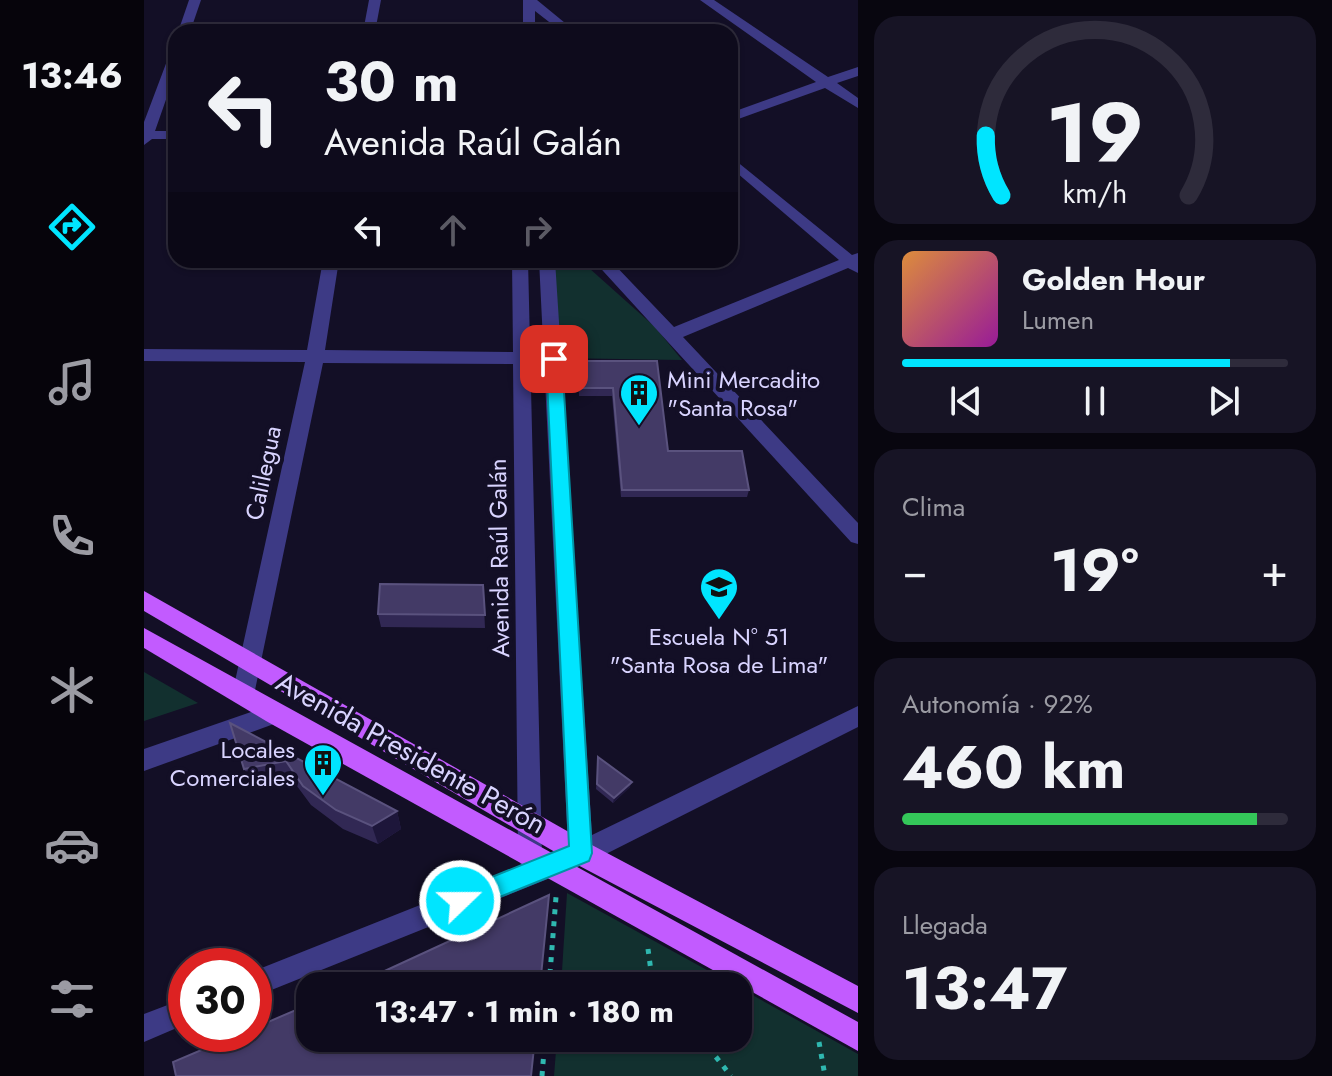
<!DOCTYPE html>
<html lang="es">
<head>
<meta charset="utf-8">
<style>
	body { margin:0; font-family:Jost,sans-serif; background:#171425; color:#f1f3f6; height:100vh; display:flex; flex-direction:column; font-size:30px; white-space:nowrap }
	* { box-sizing:border-box; margin:0 }
	p { font-size:26px; color:#9b9ba3 }
	.icon { flex:none; width:44px; height:44px; fill:none; stroke:currentColor; stroke-width:2; stroke-linecap:round; stroke-linejoin:round }
	.map { position:relative; flex:1; overflow:hidden }
	.side { display:flex; flex-direction:column; gap:16px; padding:16px; background:#08060f; width:474px }
	.side>* { flex:none }
	.top-card { position:absolute; left:24px; top:24px; width:570px; height:244px; border-radius:24px; box-shadow:0 2px 6px #0004,0 0 0 2px #2e2b3b; background:#0e0b1c; color:#f1f3f6; overflow:hidden }
	.speed { position:absolute; left:24px; top:948px; display:flex; gap:16px; font-size:40px; font-weight:700; text-align:center }
	.speed>* { display:grid; place-content:center; width:104px; height:104px; border-radius:50%; background:#0e0b1c; box-shadow:0 2px 6px #0004,0 0 0 2px #2e2b3b; line-height:1 }
	.speed .limit { border:12px solid #d22; background:#fff; color:#111 }
	.pin { position:absolute; display:grid; place-items:center; width:68px; height:68px; color:#fff; margin:-34px; border-radius:16px; box-shadow:0 4px 12px #0006 }
	.me { position:absolute; width:88px; margin:-44px; rotate:68deg; stroke-linejoin:round; filter:drop-shadow(0 0 6px #0008) }
	.turn { display:flex; align-items:center; gap:28px; height:168px; padding:0 24px; font-size:36px }
	.turn .icon { width:104px; height:104px; stroke-width:2.5 }
	.turn b { display:block; font-size:56px; line-height:68px }
	.lanes { display:flex; align-items:center; height:76px; padding:0 24px; background:#0003; justify-content:center; gap:40px; direction:ltr }
	.lanes .off { opacity:.35 }
	.big { font-size:60px; font-weight:700; line-height:1.1 }
	.side .card { flex:1; display:flex; flex-direction:column; justify-content:center; gap:12px; min-width:0; padding:0 28px; border-radius:24px; background:#171425 }
	.side .dial { align-items:center; gap:0 }
	.dial svg { height:208px; overflow:visible; fill:none; stroke:#2e2b3b; stroke-width:7; stroke-linecap:round; text-anchor:middle }
	.dial text { fill:#f1f3f6; stroke:none }
	.song { display:flex; align-items:center; gap:24px }
	.cover { width:96px; height:96px; border-radius:12px; background:linear-gradient(135deg,hsl(30 70% 55%),hsl(300 70% 35%)) }
	.played { height:8px; border-radius:4px; background:linear-gradient(90deg,#00e5ff 85%,#2e2b3b 85%) }
	.keys { display:flex; justify-content:space-around; direction:ltr }
	.heat { display:flex; justify-content:space-between; align-items:center; font-size:44px; direction:ltr }
	.charge { height:12px; border-radius:6px; background:linear-gradient(90deg,#34c759 92%,#2e2b3b 0) }
	.trip { position:absolute; left:152px; top:972px; width:456px; height:80px; border-radius:24px; background:#0e0b1c; box-shadow:0 2px 6px #0004,0 0 0 2px #2e2b3b; font-weight:700; line-height:80px; text-align:center }
	main { display:flex; flex:1; min-height:0 }
	.tab-bar { display:flex; flex-direction:column; width:144px; justify-content:space-around; align-items:center; background:#06040b; color:#9b9ba3 }
	.tab-bar .icon { width:56px; height:56px }
	.tab-bar .on { color:#00e5ff }
	.tab-bar b { font-size:36px; color:#f1f3f6 }
	.map>svg:first-child { display:block }
	.green { fill:#12302f }
	.lines { fill:none; stroke-linecap:round; stroke-linejoin:round }
	.path { stroke:#2fb8b0; stroke-width:5; stroke-dasharray:5 7; stroke-linecap:butt }
	.minor { fill:#3d3a85; fill-rule:evenodd }
	.major { fill:#c25bff; fill-rule:evenodd }
	.wall { fill:#312854 }
	.shaded-wall { fill:#1d163a }
	.building { fill:#433a66; stroke:#5a527e; stroke-width:2 }
	.route { fill:#00e5ff; stroke:#0095a6; stroke-width:2 }
	.labels { text-anchor:middle; dominant-baseline:central; stroke-width:8; stroke-linejoin:round; paint-order:stroke }
	.poi-label { font-size:24px; fill:#d9d4ff; stroke:#130f26; text-anchor:start }
	.street-label { font-size:24px; fill:#d9d4ff; stroke:#130f26 }
	.near-street-label { font-size:28px; fill:#d9d4ff; stroke:#130f26 }
</style>
</head>
<body>
<main>
<nav class="tab-bar">
<b>13:46</b>
<svg class="icon on" aria-label="directions" viewBox="0 0 24 24"><path d="M12 3l9 9-9 9-9-9zM9 14v-3h6M13 9l2 2-2 2"/></svg>
<svg class="icon" aria-label="music" viewBox="0 0 24 24"><path d="M9 18V5l10-2v13"/><circle cx="6" cy="18" r="3"/><circle cx="16" cy="16" r="3"/></svg>
<svg class="icon" aria-label="phone" viewBox="0 0 24 24"><path d="M5 4h4l2 5-3 2q2 4 5 5l2-3 5 2v4C11 20 4 13 5 4z"/></svg>
<svg class="icon" aria-label="climate" viewBox="0 0 24 24"><path d="M12 3v18M4 7l16 10M4 17L20 7"/></svg>
<svg class="icon" aria-label="car" viewBox="0 0 24 24"><path d="M5 17H2v-5l4-1 3-4h7l3 4 3 1v5h-3M9 17h6M6 11h13"/><circle cx="7" cy="17" r="2"/><circle cx="17" cy="17" r="2"/></svg>
<svg class="icon" aria-label="filters" viewBox="0 0 24 24"><path d="M4 7h16M4 17h16"/><circle cx="9" cy="7" r="2"/><circle cx="15" cy="17" r="2"/></svg>
</nav>
<div class="map">
<svg width="714" height="1076" viewBox="0 0 714 1076">
	<rect width="100%" height="100%" fill="#130f26"/>
	<g class="green">
		<path d="M402,260H436L511,327L538,360L412,358Z"/>
		<path d="M0,672L54,703L0,721Z"/>
		<path d="M423,893L592,986H417Z"/>
		<path d="M594,987L714,1054V1076H410L413,1038H594Z"/>
	</g>
	<g class="lines">
		<g class="path">
			<path d="M504,949L509,986"/>
			<path d="M405,986L412,897"/>
			<path d="M557,1038L587,1076"/>
			<path d="M675,1042L681,1076"/>
			<path d="M398,1076L401,1038"/>
		</g>
		<g class="minor">
			<path d="M45,0H57L46,32H34Z"/>
			<path d="M225,0H237L231,32H219Z"/>
			<path d="M379,0H393L432,32H418L391,11V32H379Z"/>
			<path d="M556,0H570L684,77L714,67V76L693,83L714,98V108L681,88L586,122V113L672,82Z"/>
			<path d="M32,49V71L11,131H32V139H8L0,145V122L26,53Z"/>
			<path d="M586,156L708,255L714,253V273L704,268L539,337L714,523V544L707,542L449,260H466L530,327L695,260L586,167Z"/>
			<path d="M179,260H195L181,350L369,352L368,260H384L398,856L424,846L395,260H411L448,835L714,706V727L446,862L110,997V971L377,865L374,856L369,364L179,363L110,695L107,702L99,705L91,702L88,695L161,362L0,361V349L163,350Z"/>
			<path d="M130,704L138,707L141,714L138,721L0,771V749Z"/>
			<path d="M42,998V1024L0,1042V1014Z"/>
		</g>
		<g class="major">
			<path d="M0,591L446,844L714,986V1013L428,862L0,611Z"/>
			<path d="M0,628L714,1022V1051L122,721L0,648Z"/>
		</g>
	</g>
	<g class="wall">
		<path d="M434,361H513L524,451L605,490L603,497H477L468,396H435Z"/>
		<path d="M339,585L341,628L237,627L234,614Z"/>
		<path d="M86,723L253,811L257,829L234,844L199,829L167,805L150,782L110,789L100,769Z"/>
		<path d="M454,757L486,787L469,803L452,789Z"/>
	</g>
	<g class="shaded-wall">
		<path d="M488,782L486,787L469,803L470,798Z"/>
		<path d="M253,811L257,829L234,844L228,826Z"/>
	</g>
	<g class="building">
		<path d="M434,361H513L524,451H598L605,490H478L469,388H436Z"/>
		<path d="M236,584L339,585L341,615L234,614Z"/>
		<path d="M86,723L253,811L228,826L192,810L159,786L142,761L100,769Z"/>
		<path d="M454,757L488,782L470,798L453,784Z"/>
		<path d="M405,895L396,986H207L219,981Z"/>
		<path d="M166,1004V1038H391L387,1076H32L29,1062L95,1034H110V1028Z"/>
	</g>
	<path class="route" d="M410,354L418,359L448,853L445,861L316,913L308,910L305,901L308,893L425,846L402,359Z"/>
	<defs>
		<symbol id="building-pin" viewBox="-11 -11 22 30"><path d="M0 17L-7.5 6A9.5 9.5 0 1 1 7.5 6Z" fill="#00e5ff" stroke="#130f26"/><path d="M-4-6H4V6H1V3H-1V6H-4ZM-2.5-4.3h1.7v1.8h-1.7ZM.8-4.3h1.7v1.8H.8ZM-2.5-1h1.7V.8h-1.7ZM.8-1h1.7V.8H.8Z" fill="#111"/></symbol>
		<symbol id="school-pin" viewBox="-11 -11 22 30"><path d="M0 17L-7.5 6A9.5 9.5 0 1 1 7.5 6Z" fill="#00e5ff" stroke="#130f26"/><path d="M0-5L7-2L0 1L-7-2ZM-4 1L0 2.5L4 1V4Q0 6-4 4Z" fill="#111"/></symbol>
	</defs>
	<g fill-rule="evenodd">
		<use href="#building-pin" x="473" y="371" width="44" height="60"/>
		<use href="#school-pin" x="553" y="565" width="44" height="60"/>
		<use href="#building-pin" x="157" y="741" width="44" height="60"/>
	</g>
	<g class="labels">
		<g class="poi-label">
			<text x="523" y="379">Mini Mercadito<tspan x="523" dy="28">"Santa Rosa"</tspan></text>
			<text x="575" y="636" text-anchor="middle">Escuela Nº 51<tspan x="575" dy="28">"Santa Rosa de Lima"</tspan></text>
			<text x="151" y="749" text-anchor="end">Locales<tspan x="151" dy="28">Comerciales</tspan></text>
		</g>
		<g class="street-label">
			<text transform="translate(119 473) rotate(-78)">Calilegua</text>
			<text transform="translate(355 558) rotate(-91)">Avenida Raúl Galán</text>
		</g>
		<g class="near-street-label">
			<text transform="translate(267 753) rotate(29)">Avenida Presidente Perón</text>
		</g>
	</g>
</svg>
<div class="speed"><div class="limit">30</div></div>
<div class="pin" style="left:410px;top:359px;background:#d93025"><svg class="icon" aria-label="arrive" viewBox="0 0 24 24"><path d="M6 21V4h12l-3 4 3 4H6"/></svg></div>
<svg class="me" style="left:316px;top:901px" viewBox="-20 -20 40 40"><circle r="17" fill="#00e5ff" stroke="#fff" stroke-width="3"/><path d="M0-11L8 9 0 5-8 9z" fill="#fff"/></svg>
<div class="trip">13:47 · 1 min · 180 m</div>
<div class="top-card">
<div class="turn"><svg class="icon" aria-label="left" viewBox="0 0 24 24"><path d="M17 20v-9H6M10 6l-5 5 5 5"/></svg><div><b>30 m</b>Avenida Raúl Galán</div></div>
<div class="lanes"><svg class="icon" aria-label="left" viewBox="0 0 24 24"><path d="M17 20v-9H6M10 6l-5 5 5 5"/></svg><svg class="icon off" aria-label="ahead" viewBox="0 0 24 24"><path d="M12 20V5M6 11l6-6 6 6"/></svg><svg class="icon off" aria-label="right" viewBox="0 0 24 24"><path d="M7 20v-9h11M14 6l5 5-5 5"/></svg></div>
</div>
</div>
<section class="side">
<div class="card dial"><svg viewBox="0 0 100 80">
<path d="M14 69A42 42 0 1 1 86 69"/>
<path d="M14 69A42 42 0 0 1 8 46" stroke="#00e5ff"/>
<text x="50" y="56" font-size="32" font-weight="700">19</text>
<text x="50" y="72" font-size="11">km/h</text>
</svg></div>
<div class="card">
<div class="song"><i class="cover"></i><div><b>Golden Hour</b><p>Lumen</p></div></div>
<div class="played"></div>
<div class="keys"><svg class="icon" aria-label="previous" viewBox="0 0 24 24"><path d="M18 5L8 12l10 7zM5 5v14"/></svg><svg class="icon" aria-label="pause" viewBox="0 0 24 24"><path d="M8 5v14M16 5v14"/></svg><svg class="icon" aria-label="next" viewBox="0 0 24 24"><path d="M6 5l10 7-10 7zM19 5v14"/></svg></div>
</div>
<div class="card"><p>Clima</p>
<div class="heat"><a>−</a><b class="big">19°</b><a>+</a></div>
</div>
<div class="card"><p>Autonomía · 92%</p><b class="big">460 km</b><div class="charge"></div></div>
<div class="card"><p>Llegada</p><b class="big">13:47</b></div>
</section>
</main>
</body>
</html>
